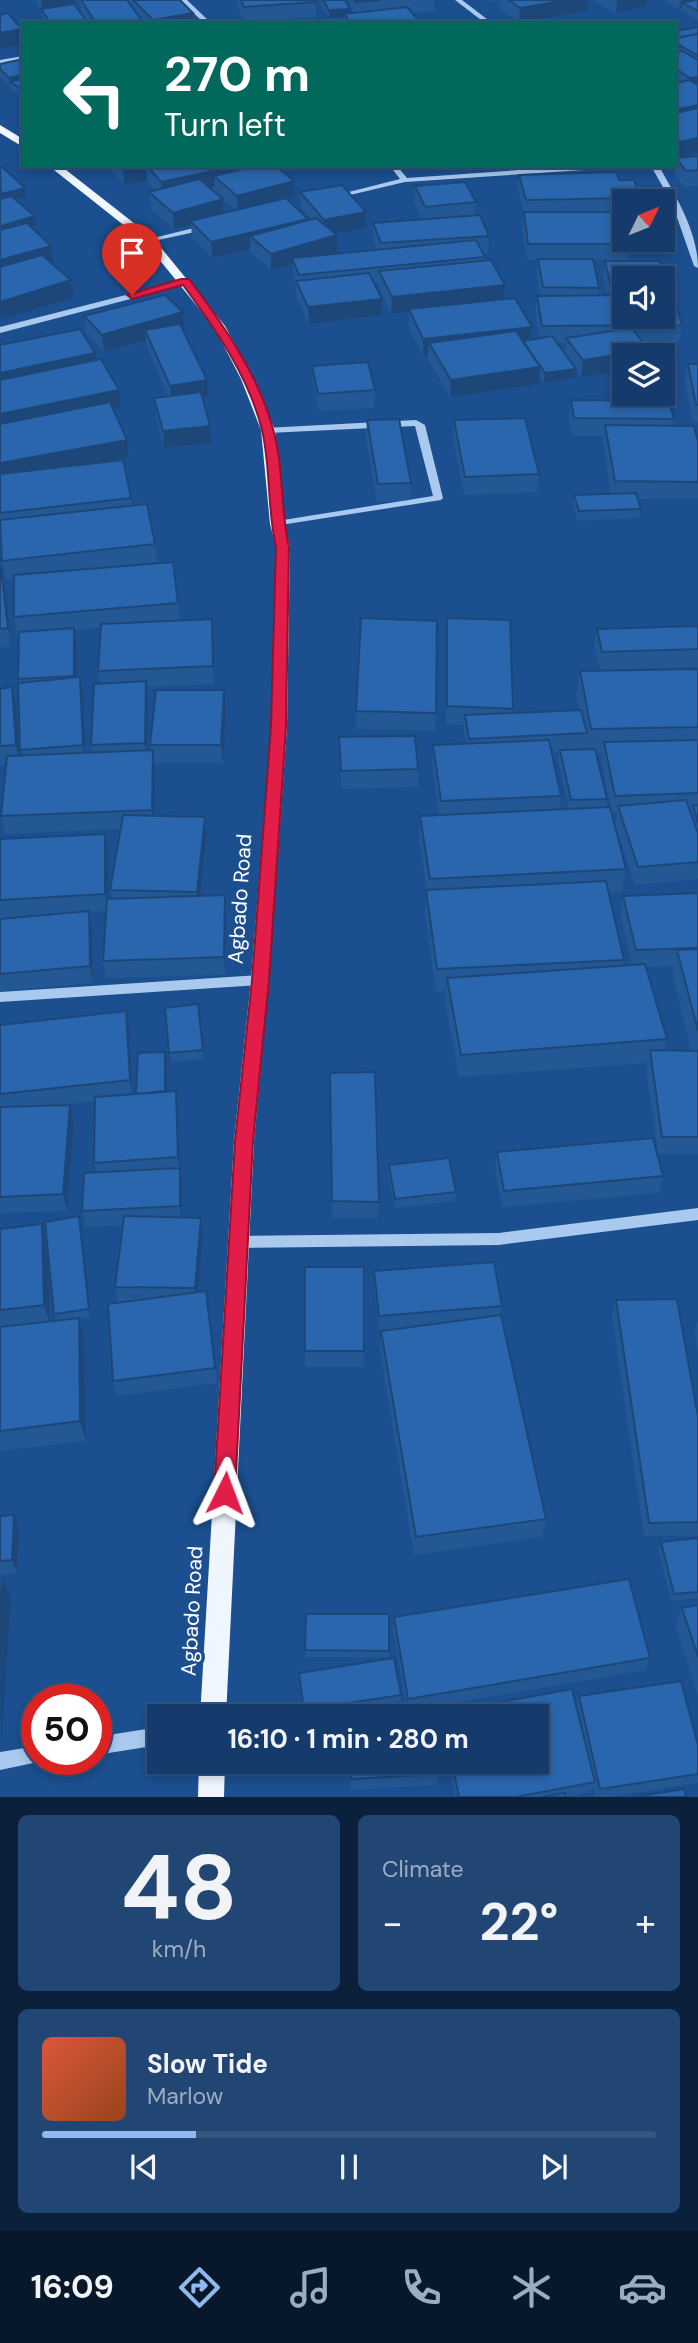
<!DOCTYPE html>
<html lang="en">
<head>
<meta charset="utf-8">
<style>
	body { margin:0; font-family:"DM Sans",sans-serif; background:#214673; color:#f1f3f6; height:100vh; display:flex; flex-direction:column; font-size:26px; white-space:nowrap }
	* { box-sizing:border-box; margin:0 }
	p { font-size:23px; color:#9dadc1 }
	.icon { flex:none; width:38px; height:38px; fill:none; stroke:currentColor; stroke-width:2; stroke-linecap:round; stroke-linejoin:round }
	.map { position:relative; height:1797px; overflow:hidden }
	.sheet { display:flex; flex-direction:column; gap:18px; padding:18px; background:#0b203b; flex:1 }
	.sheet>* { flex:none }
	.banner { position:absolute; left:21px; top:21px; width:656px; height:147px; border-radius:0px; box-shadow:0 4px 10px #0003,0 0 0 2px #33557e; background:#00695c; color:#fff; overflow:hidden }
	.needle { width:46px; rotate:47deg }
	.buttons { position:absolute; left:612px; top:189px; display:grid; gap:14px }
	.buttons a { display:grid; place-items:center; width:63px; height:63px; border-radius:0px; background:#143b6b; box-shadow:0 4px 10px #0003,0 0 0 2px #33557e; font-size:35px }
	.speed { position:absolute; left:21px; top:1684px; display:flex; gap:14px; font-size:35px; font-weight:700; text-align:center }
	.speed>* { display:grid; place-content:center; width:91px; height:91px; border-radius:50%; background:#143b6b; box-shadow:0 4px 10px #0003,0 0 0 2px #33557e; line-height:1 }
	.speed .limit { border:10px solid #d22; background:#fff; color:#111 }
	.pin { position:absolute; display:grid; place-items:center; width:60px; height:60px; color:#fff; margin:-72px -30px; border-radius:50% 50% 50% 0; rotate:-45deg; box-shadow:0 0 7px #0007 }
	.pin .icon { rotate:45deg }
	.me { position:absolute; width:77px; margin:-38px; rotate:3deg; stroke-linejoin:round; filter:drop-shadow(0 0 5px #0008) }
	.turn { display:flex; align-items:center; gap:24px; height:147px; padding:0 28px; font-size:32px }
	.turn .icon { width:91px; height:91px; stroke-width:2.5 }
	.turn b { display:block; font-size:49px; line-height:60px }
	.big { font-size:52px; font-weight:700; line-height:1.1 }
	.sheet .widget { flex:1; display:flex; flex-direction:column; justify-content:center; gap:10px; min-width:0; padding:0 24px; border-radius:10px; background:#214673 }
	.sheet .dial { align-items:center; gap:0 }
	.dial b { font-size:91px; line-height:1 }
	.song { display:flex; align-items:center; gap:21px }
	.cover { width:84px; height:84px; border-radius:10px; background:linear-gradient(135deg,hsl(10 70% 55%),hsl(20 70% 35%)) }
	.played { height:7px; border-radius:4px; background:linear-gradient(90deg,#90b9f0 25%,#33557e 25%) }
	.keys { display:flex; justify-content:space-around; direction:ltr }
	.heat { display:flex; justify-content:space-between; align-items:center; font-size:38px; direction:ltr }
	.sheet .tiles { flex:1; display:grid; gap:18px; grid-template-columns:1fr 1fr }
	.widget:last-child { grid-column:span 2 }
	.trip { position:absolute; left:147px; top:1704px; width:402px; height:70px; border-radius:0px; background:#143b6b; box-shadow:0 4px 10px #0003,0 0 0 2px #33557e; font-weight:700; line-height:70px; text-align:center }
	.menu { display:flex; height:112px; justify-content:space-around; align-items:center; background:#08182b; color:#9dadc1 }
	.menu .icon { width:49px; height:49px }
	.menu .current { color:#90b9f0 }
	.menu b { font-size:32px; color:#f1f3f6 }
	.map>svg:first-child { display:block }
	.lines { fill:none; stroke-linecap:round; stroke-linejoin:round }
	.minor { fill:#a9c9ee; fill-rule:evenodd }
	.major { fill:#f0f6ff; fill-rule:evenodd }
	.wall { fill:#245895; fill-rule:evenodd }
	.shaded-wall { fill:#1d4779 }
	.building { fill:#2a66ad; stroke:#1d4779; stroke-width:2 }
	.route { fill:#e11d48; stroke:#92132f; stroke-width:2 }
	.labels { text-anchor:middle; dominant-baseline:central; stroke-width:7; stroke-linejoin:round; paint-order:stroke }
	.street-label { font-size:21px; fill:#fff; stroke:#1b4f8f }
</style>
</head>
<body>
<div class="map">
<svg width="698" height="1797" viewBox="0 0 698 1797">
	<rect width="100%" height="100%" fill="#1b4f8f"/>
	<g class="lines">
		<g class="minor">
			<path d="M180,0H187L211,23H204Z"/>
			<path d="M455,0H462L492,23H485Z"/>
			<path d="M23,56V60L0,64V60Z"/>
			<path d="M390,166H397L407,178L577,166H617L614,168L405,182L333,199L329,197L400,179Z"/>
			<path d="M651,166H659C676,197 698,232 698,268L694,266L672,203Z"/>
			<path d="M206,225H209V229L149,242L145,240Z"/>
			<path d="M185,280L189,282L188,284L0,333V327Z"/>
			<path d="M416,420L425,425L443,498L441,500L274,526V522L277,521L433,496L415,426L268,433L263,430L265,428Z"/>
			<path d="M260,975L265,976L266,980L265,984L260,985L0,1002V992Z"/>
			<path d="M698,1208V1220L499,1245L238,1248L233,1247L231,1242L233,1237L238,1236L499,1233Z"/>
			<path d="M159,1727V1745L96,1755V1737Z"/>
			<path d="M37,1746V1759H44L43,1761L0,1770V1752Z"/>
		</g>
		<g class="major">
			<path d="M0,125L23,139V147L0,133Z"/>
			<path d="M49,166H61L153,238L225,326L253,379L275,430L284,524L290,547L287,727L269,980L254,1141L226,1717H200L234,1141L251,980L271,727L276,547L270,524L261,430L241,379L214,327L145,242Z"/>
			<path d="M199,1762H225L224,1797H198Z"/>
		</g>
	</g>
	<g class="wall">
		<path d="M35,0H75L76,7L88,23H43L41,11Z"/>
		<path d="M80,0H180L193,13L194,23H88L81,12Z"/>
		<path d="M236,0H315L316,17L244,22Z"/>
		<path d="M321,0H345L350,13H353L348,0H434V11L412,13L420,23H344V17L329,18L321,5Z"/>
		<path d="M484,0H589L587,11L520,23L499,8L500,0L487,2Z"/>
		<path d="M592,0H647V6L616,13Z"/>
		<path d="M667,0H698V20L681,11L682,8L679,9L666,2Z"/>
		<path d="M698,27V153L678,158L698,156V186L684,187L674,174L676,158H677L676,156V31Z"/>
		<path d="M23,59V98L11,90L10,86L0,76V64Z"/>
		<path d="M109,166H248V168L249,167L248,166H298L281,170L294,181L295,197L287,199L308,219V220L310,219L301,208L300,192L342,185L366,212V228L336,234L337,235V252L326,255L377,250L373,239V223L422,219L414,202L415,186L465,182L476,202L475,215H480L489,236L488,252H483L485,257V261L491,260L505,285L504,299L515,298L532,327L531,340L540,338L535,312L537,296H540L537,275L538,260H527L522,228L524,212L518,190L519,175L616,172L619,180H634L638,191L637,201H625V207H624L622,214L625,224V240H628L629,244L627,260H593L599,288L598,295H607L603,277L605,261H660L668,287L667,295H673L682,325L679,342H642L649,350L648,355H625V371L581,377L576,371L575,378L544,383L539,376V384L450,397L428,360V355L423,356L408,326L409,312L391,314L379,288V284H374L382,299V315L309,324L297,298L296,284L293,274V264L271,270L250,252V249L212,258L192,237L191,225L174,229L151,209L149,192L156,191L147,181L124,185ZM223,200L236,210L224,213ZM625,278H663V317H625ZM557,343H566L565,353Z"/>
		<path d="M84,316L184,329L183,330L207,380L208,397L202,398L210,426L211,443L164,448L156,415L154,398L168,396L147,347L146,340L104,352L86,333Z"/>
		<path d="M0,345L95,353L96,361L119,390L121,407L112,409L127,440L129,457L91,464L131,498L132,505L155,544L157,562L120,566L178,603L180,621L213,637L214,684L146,687L148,699L147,750H151L150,745L224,690L226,708L223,763H154V816L205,817L206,835L200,896L225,895L226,913V975L106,978L103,961L106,911L89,912L92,929L93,983L0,991V919L42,915L0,918V839L105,834L108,851V899H112L110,890L120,829L5,834L1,816L6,764L0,765V689L16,705L19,755H21L18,679L19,635H17L14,617V578L5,579L2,561L0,535ZM101,628L98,671L100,683L91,745L92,752H86L83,695L77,677V646L75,630Z"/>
		<path d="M688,364H698V422H693L685,381Z"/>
		<path d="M312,366L375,390L374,408L319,411L313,383Z"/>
		<path d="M571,400L674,419L673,426L698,441V499H638L641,509L639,518L578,521L573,505L574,495L611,494L603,442L604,436H572L569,418Z"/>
		<path d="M367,420L411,483L410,500L377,502L366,438Z"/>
		<path d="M454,420L539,474L537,492L464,495L453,438Z"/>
		<path d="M0,570L5,587L11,646L0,648Z"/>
		<path d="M447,618L513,709V713L579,710L576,695L580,671L698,669V879L635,885L615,824L617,813H612L601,760L602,753H596L607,799L606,807L626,869L622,892L609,893L624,960L623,965H632L620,914L623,896L698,893V1154H658L646,1068L647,1063L459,1077L445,1001L446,991L436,992L425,913L427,890L419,840L420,816L439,815L432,763L433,745L466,744L464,733V725L446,724ZM559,752L558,760L569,809H559L561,796L551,753ZM673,966L672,973L691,1051H664L667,1039L646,967Z"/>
		<path d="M698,626V667L600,670L594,647L597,629Z"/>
		<path d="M356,711L436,713L435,731L356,729Z"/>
		<path d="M339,737L418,769V787L341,789Z"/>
		<path d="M198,1004L204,1059L171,1062L165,1008Z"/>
		<path d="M126,1011L129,1029L133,1094H136L167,1061L166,1091L178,1108L180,1170L182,1184V1217L201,1218L203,1234L198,1292L206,1291L217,1383L117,1396L113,1381L118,1303L115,1287L122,1226L86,1227L82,1211L96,1172L94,1163L95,1101L53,1106L74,1122L67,1211L0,1213V1025Z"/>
		<path d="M330,1073L379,1202L378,1218H332Z"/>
		<path d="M497,1152L663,1176L659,1193L502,1207L495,1169Z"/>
		<path d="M389,1165L456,1192L455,1201L395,1208L388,1174Z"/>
		<path d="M79,1216L81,1225L91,1317L79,1319L84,1339L86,1441L0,1451V1229L42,1224L48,1246L50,1322L56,1321L54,1314Z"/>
		<path d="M364,1267V1367H305V1351Z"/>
		<path d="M374,1271L502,1306L500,1315L546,1519L542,1537L414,1555L380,1351L381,1331H379L374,1287Z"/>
		<path d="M616,1300L698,1417V1536H644L612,1315Z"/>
		<path d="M698,1320V1352L694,1330Z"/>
		<path d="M14,1515L19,1529L17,1573L0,1575V1516Z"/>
		<path d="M698,1538V1598L671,1601L658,1549L661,1542Z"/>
		<path d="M698,1605V1696L675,1625L682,1608Z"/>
		<path d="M389,1614V1657H305V1650Z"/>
		<path d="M394,1617L650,1658L645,1670L432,1707L433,1717H347V1710L305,1716L299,1680L401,1695L400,1701L370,1706L406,1704L393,1629Z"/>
		<path d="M579,1696L698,1745V1783L609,1797H595L593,1788L591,1792L567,1797H455L448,1762H537V1717H442V1713L576,1705Z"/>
		<path d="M349,1762H437L438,1774L437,1785L351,1790Z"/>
	</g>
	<g class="shaded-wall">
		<path d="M41,0H75L76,9L42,10Z"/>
		<path d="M568,0H589L587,11L519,23L520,8Z"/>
		<path d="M617,0H647V6L616,13Z"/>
		<path d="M683,0H698L682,3V8L679,9L680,1Z"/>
		<path d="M350,9V17L344,14V17L329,18V10Z"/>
		<path d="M193,13L194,23H153V20Z"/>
		<path d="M22,29L23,44L0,48V33Z"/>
		<path d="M23,75V83L10,82V86L9,78Z"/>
		<path d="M698,77V91L688,94L690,78Z"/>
		<path d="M698,105V120L676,125V110Z"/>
		<path d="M698,138V153L677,158L680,142Z"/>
		<path d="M139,166H146L147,181L124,185L123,169Z"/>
		<path d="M236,166H248V180L214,176L215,187L162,198L161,182Z"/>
		<path d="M255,166H298L255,175Z"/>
		<path d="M468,166H489L467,169Z"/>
		<path d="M294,181L295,197L238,212L237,196Z"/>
		<path d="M25,188L26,197L2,203L1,194Z"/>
		<path d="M223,199L224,215L190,221L191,225L174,229L173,213Z"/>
		<path d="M366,212V228L324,236V220Z"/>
		<path d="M35,216L37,225L2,235L1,226Z"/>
		<path d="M308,219V235L250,236V249L212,258L211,242Z"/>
		<path d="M337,235V252L295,264L292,258L293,264L271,270V254Z"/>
		<path d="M51,246L53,262L0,277V260Z"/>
		<path d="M71,280L74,297L0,320V302Z"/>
		<path d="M505,285L504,302L409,309V312L391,314L392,297Z"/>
		<path d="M382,299V315L309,324L308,307Z"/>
		<path d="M183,312L184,329L149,339L145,330L146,340L104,352L102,335Z"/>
		<path d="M532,327L530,344L429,343L428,355L423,356V339Z"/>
		<path d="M649,350L648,355H625V371L581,377L583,360Z"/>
		<path d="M95,353L97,370L0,391V373Z"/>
		<path d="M540,367L539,384L450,397L451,380Z"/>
		<path d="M576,369L575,378L544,383L545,373Z"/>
		<path d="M207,380L208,397L172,403L170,386Z"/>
		<path d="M119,390L121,407L0,432V414Z"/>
		<path d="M210,426L211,443L164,448L163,431Z"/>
		<path d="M127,440L129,457L0,481V463Z"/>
		<path d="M1,569L5,587L11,646L8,628Z"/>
		<path d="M212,619L213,637L214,684L213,666Z"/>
		<path d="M74,628L77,646V693L74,676Z"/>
		<path d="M80,677L83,695L86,762L83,745Z"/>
		<path d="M146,681L148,699L147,761L145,743Z"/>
		<path d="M12,687L16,705L20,763L16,745Z"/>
		<path d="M224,690L226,708L223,763L221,745Z"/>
		<path d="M153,750L155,768L154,828L152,810Z"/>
		<path d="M205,817L206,835L199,910L197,892Z"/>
		<path d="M105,834L108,851V911L105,894Z"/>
		<path d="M225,895L226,913V975L224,957Z"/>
		<path d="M89,911L92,929L93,983L90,966Z"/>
		<path d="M126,1011L129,1029L133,1097L130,1080Z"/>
		<path d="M165,1052L167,1061L166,1104L165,1094Z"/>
		<path d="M176,1091L178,1108L180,1170L182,1184V1223L180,1206V1171L178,1157Z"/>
		<path d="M70,1105L74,1122L67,1211L63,1194Z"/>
		<path d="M79,1216L81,1225L91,1317L89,1309Z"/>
		<path d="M201,1218L203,1234L197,1304L195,1288Z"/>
		<path d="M42,1224L48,1246L50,1325L44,1305Z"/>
		<path d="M79,1318L84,1339L86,1441L80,1421Z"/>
		<path d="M14,1515L19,1529L17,1573L12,1560Z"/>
		<path d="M3,1580L11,1597L1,1748L0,1627Z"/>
	</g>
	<g class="building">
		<path d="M81,0H127L142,21L130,23H96Z"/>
		<path d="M133,0H180L193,13L153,20Z"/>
		<path d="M241,0H315L316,2L244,7Z"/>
		<path d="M323,0H345L350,9L329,10Z"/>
		<path d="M354,0H381L355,2Z"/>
		<path d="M509,0H568L520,8Z"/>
		<path d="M694,0H698V11L682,3Z"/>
		<path d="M74,4L88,23H51L41,9Z"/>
		<path d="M407,7L421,23H351L344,14Z"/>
		<path d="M8,13L22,29L0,33V15Z"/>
		<path d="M698,27V34L676,38V31Z"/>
		<path d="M698,34V56L676,43V38Z"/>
		<path d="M682,51L698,60V77L690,78L676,69V52Z"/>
		<path d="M23,59V75L9,78L0,69V64Z"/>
		<path d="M23,78V90L10,82Z"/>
		<path d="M689,80L698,85V105L676,110V83Z"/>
		<path d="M698,108V138L680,142L676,139V113Z"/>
		<path d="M698,156V170L686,171L676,158Z"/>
		<path d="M120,166H139L123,169Z"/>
		<path d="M147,166H236L161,182Z"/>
		<path d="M254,166H276L294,181L237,196L214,176Z"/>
		<path d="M2,167L25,188L1,194L0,168Z"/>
		<path d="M616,172L619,180H634L638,191H623L625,198L526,200L519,175Z"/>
		<path d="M199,179L223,199L173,213L149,192Z"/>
		<path d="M465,182L476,202L425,207L415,186Z"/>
		<path d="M342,185L366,212L324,220L300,192Z"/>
		<path d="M11,196L35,216L1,226L0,225V199Z"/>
		<path d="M286,198L308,219L211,242L190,221Z"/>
		<path d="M524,212H622L625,224V240H628L629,244H528Z"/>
		<path d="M480,215L489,236L381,243L373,223Z"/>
		<path d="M316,218L337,235L271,254L250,236Z"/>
		<path d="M27,223L51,246L0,260V230Z"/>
		<path d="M476,240L485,257L299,275L292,258Z"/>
		<path d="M42,255L71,280L0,302V267Z"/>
		<path d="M538,259H593L599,288L543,287Z"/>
		<path d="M491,260L505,285L392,297L379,271Z"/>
		<path d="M605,261H660L668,287H663V278H625V287H611Z"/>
		<path d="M369,273L382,299L308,307L296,281Z"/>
		<path d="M165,295L183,312L102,335L84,316Z"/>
		<path d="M625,295V317H663V295H673L682,325L542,326L537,296Z"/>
		<path d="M515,298L532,327L423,339L409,309Z"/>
		<path d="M180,324L207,380L170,386L145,330Z"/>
		<path d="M632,328L649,350L583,360L566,338Z"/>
		<path d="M80,329L95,353L0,373V345Z"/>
		<path d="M516,331L540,367L451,380L429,343Z"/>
		<path d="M552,336L576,369L545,373L523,341Z"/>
		<path d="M101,359L119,390L0,414V380Z"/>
		<path d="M368,362L375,390L318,394L312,366Z"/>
		<path d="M688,364H698V405H696Z"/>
		<path d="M201,392L210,426L163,431L154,398Z"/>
		<path d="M571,400L669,401L674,419L574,418Z"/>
		<path d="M110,402L127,440L0,463V424Z"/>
		<path d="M525,418L539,474L465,477L454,420Z"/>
		<path d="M399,419L411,483L378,484L367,420Z"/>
		<path d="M605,425L694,426L698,441V482L615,481Z"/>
		<path d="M123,460L131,498L0,513V474Z"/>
		<path d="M636,493L641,509L579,511L574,495Z"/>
		<path d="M147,504L155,544L2,561L0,520Z"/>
		<path d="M173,562L178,603L14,617V575Z"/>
		<path d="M1,569L8,628L0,629V570Z"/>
		<path d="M361,618L437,621L436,713L356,711Z"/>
		<path d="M447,618L510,620L513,709L447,706Z"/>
		<path d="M212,619L213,666L98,671L101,624Z"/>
		<path d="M698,626V649L602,652L597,629Z"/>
		<path d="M74,628V676L18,679L19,632Z"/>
		<path d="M698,669V727L591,729L580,671Z"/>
		<path d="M80,677L83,745L20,750L18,683Z"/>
		<path d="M146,681L145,743L91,745L94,684Z"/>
		<path d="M12,687L16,745L0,746V689Z"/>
		<path d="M156,690H224L221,745H150Z"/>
		<path d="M581,710L587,733L469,739L465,715Z"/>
		<path d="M415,736L418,769L341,771L339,737Z"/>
		<path d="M549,740L561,796L441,801L433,745Z"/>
		<path d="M698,740V793L615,796L604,742Z"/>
		<path d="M595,749L607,799L571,800L560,750Z"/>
		<path d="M153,750L152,810L1,816L7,756Z"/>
		<path d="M686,800L698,833V862L638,867L618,806Z"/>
		<path d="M693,805H698V823Z"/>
		<path d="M610,807L626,869L430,879L420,816Z"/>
		<path d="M123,815L205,817L197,892L110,890Z"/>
		<path d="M105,834V894L0,900V839Z"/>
		<path d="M606,881L624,960L437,969L426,890Z"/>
		<path d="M698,893V948L636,950L623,896Z"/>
		<path d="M225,895L224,957L103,961L107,899Z"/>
		<path d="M89,911L90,966L0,974V919Z"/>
		<path d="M698,949V1031L677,950Z"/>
		<path d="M645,964L667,1039L461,1055L447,978Z"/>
		<path d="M198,1004L203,1050L169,1053L165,1008Z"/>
		<path d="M126,1011L130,1080L0,1094V1025Z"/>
		<path d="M650,1050L698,1051V1137H662Z"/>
		<path d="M165,1052V1091L136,1094L138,1053Z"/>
		<path d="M375,1072L379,1202L332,1201L330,1073Z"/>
		<path d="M176,1091L178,1157L94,1163L95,1097Z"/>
		<path d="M70,1105L63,1194L0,1197V1107Z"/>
		<path d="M653,1138L663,1176L504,1191L497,1152Z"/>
		<path d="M449,1158L456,1192L395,1199L389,1165Z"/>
		<path d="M180,1168V1206L82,1211L84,1173Z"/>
		<path d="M79,1216L89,1309L54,1314L45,1222Z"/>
		<path d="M124,1216L201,1218L195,1288L115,1287Z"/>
		<path d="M42,1224L44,1305L0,1310V1229Z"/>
		<path d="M494,1262L502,1306L379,1316L374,1271Z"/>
		<rect x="305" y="1267" width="59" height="84"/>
		<path d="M206,1291L215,1368L113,1381L108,1304Z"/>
		<path d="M677,1299L698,1417V1522L649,1523L616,1300Z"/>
		<path d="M501,1315L546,1519L416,1537L381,1331Z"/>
		<path d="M79,1318L80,1421L0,1431V1327Z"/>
		<path d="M14,1515L12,1560L0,1561V1516Z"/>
		<path d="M698,1538V1592L674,1594L661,1542Z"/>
		<path d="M629,1579L650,1658L408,1699L394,1617Z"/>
		<path d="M0,1580H3L0,1627Z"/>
		<path d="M698,1605V1657L682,1608Z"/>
		<path d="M306,1614H389V1651L305,1650Z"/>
		<path d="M394,1658L401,1695L304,1710L299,1673Z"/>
		<path d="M681,1681L698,1745V1774L600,1789L579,1696Z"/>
		<path d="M572,1689L595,1782L516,1797H459L452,1762H537V1717H443L442,1713Z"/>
		<path d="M432,1703L433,1717H347V1707Z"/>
		<path d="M350,1762H437L438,1774L351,1779Z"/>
		<path d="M684,1789L686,1797H634Z"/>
		<path d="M565,1793L566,1797H542Z"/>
	</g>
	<path class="route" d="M181,279H189C223,324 258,374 273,429C284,467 280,509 289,547L286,727L269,980L253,1141L235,1493L232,1501L225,1504L217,1501L214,1493L235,1141L252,980L271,727L276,547C267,509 271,468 262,430C249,377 215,328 183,285L132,299L127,295Z"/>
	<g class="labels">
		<g class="street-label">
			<text transform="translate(240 899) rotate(-86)">Agbado Road</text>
			<text transform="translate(192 1611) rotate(-87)">Agbado Road</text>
		</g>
	</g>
</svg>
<div class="buttons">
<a><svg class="needle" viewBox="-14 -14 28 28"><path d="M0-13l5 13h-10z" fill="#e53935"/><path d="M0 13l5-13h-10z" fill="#9dadc1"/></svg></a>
<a><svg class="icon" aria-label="sound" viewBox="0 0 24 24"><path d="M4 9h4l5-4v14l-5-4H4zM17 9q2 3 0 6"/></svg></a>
<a><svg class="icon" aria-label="layers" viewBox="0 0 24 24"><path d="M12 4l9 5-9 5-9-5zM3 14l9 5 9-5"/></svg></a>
</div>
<div class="speed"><div class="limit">50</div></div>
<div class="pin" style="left:132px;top:295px;background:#d93025"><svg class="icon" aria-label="arrive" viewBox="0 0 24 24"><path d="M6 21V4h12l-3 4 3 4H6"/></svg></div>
<svg class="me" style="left:225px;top:1493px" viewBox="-20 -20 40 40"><path d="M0-17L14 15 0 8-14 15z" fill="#e11d48" stroke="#fff" stroke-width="4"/></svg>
<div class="trip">16:10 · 1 min · 280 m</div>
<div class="banner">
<div class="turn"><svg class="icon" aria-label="left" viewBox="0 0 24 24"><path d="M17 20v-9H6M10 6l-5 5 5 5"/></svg><div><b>270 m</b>Turn left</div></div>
</div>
</div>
<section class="sheet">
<div class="tiles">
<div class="widget dial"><b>48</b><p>km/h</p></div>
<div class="widget"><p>Climate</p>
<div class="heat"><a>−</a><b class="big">22°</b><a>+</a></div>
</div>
<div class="widget">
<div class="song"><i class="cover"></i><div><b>Slow Tide</b><p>Marlow</p></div></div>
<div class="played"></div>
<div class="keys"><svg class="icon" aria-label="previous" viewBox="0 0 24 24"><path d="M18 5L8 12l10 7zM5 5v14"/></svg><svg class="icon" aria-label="pause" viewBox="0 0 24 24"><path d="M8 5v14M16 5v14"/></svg><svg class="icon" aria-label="next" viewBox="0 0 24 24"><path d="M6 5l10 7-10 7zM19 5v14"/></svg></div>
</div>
</div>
</section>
<nav class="menu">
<b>16:09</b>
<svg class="icon current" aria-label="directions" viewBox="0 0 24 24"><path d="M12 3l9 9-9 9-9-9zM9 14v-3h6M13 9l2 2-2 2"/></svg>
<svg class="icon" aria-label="music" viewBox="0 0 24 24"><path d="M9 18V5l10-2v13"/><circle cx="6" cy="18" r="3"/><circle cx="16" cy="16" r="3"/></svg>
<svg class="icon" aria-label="phone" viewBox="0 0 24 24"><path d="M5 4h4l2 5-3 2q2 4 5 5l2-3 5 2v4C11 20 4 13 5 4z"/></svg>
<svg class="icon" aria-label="climate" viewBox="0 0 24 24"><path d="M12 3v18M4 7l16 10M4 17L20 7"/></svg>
<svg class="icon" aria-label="car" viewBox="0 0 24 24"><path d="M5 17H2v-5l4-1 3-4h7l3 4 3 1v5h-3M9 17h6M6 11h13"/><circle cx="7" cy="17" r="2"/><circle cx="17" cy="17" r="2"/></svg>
</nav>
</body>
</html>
